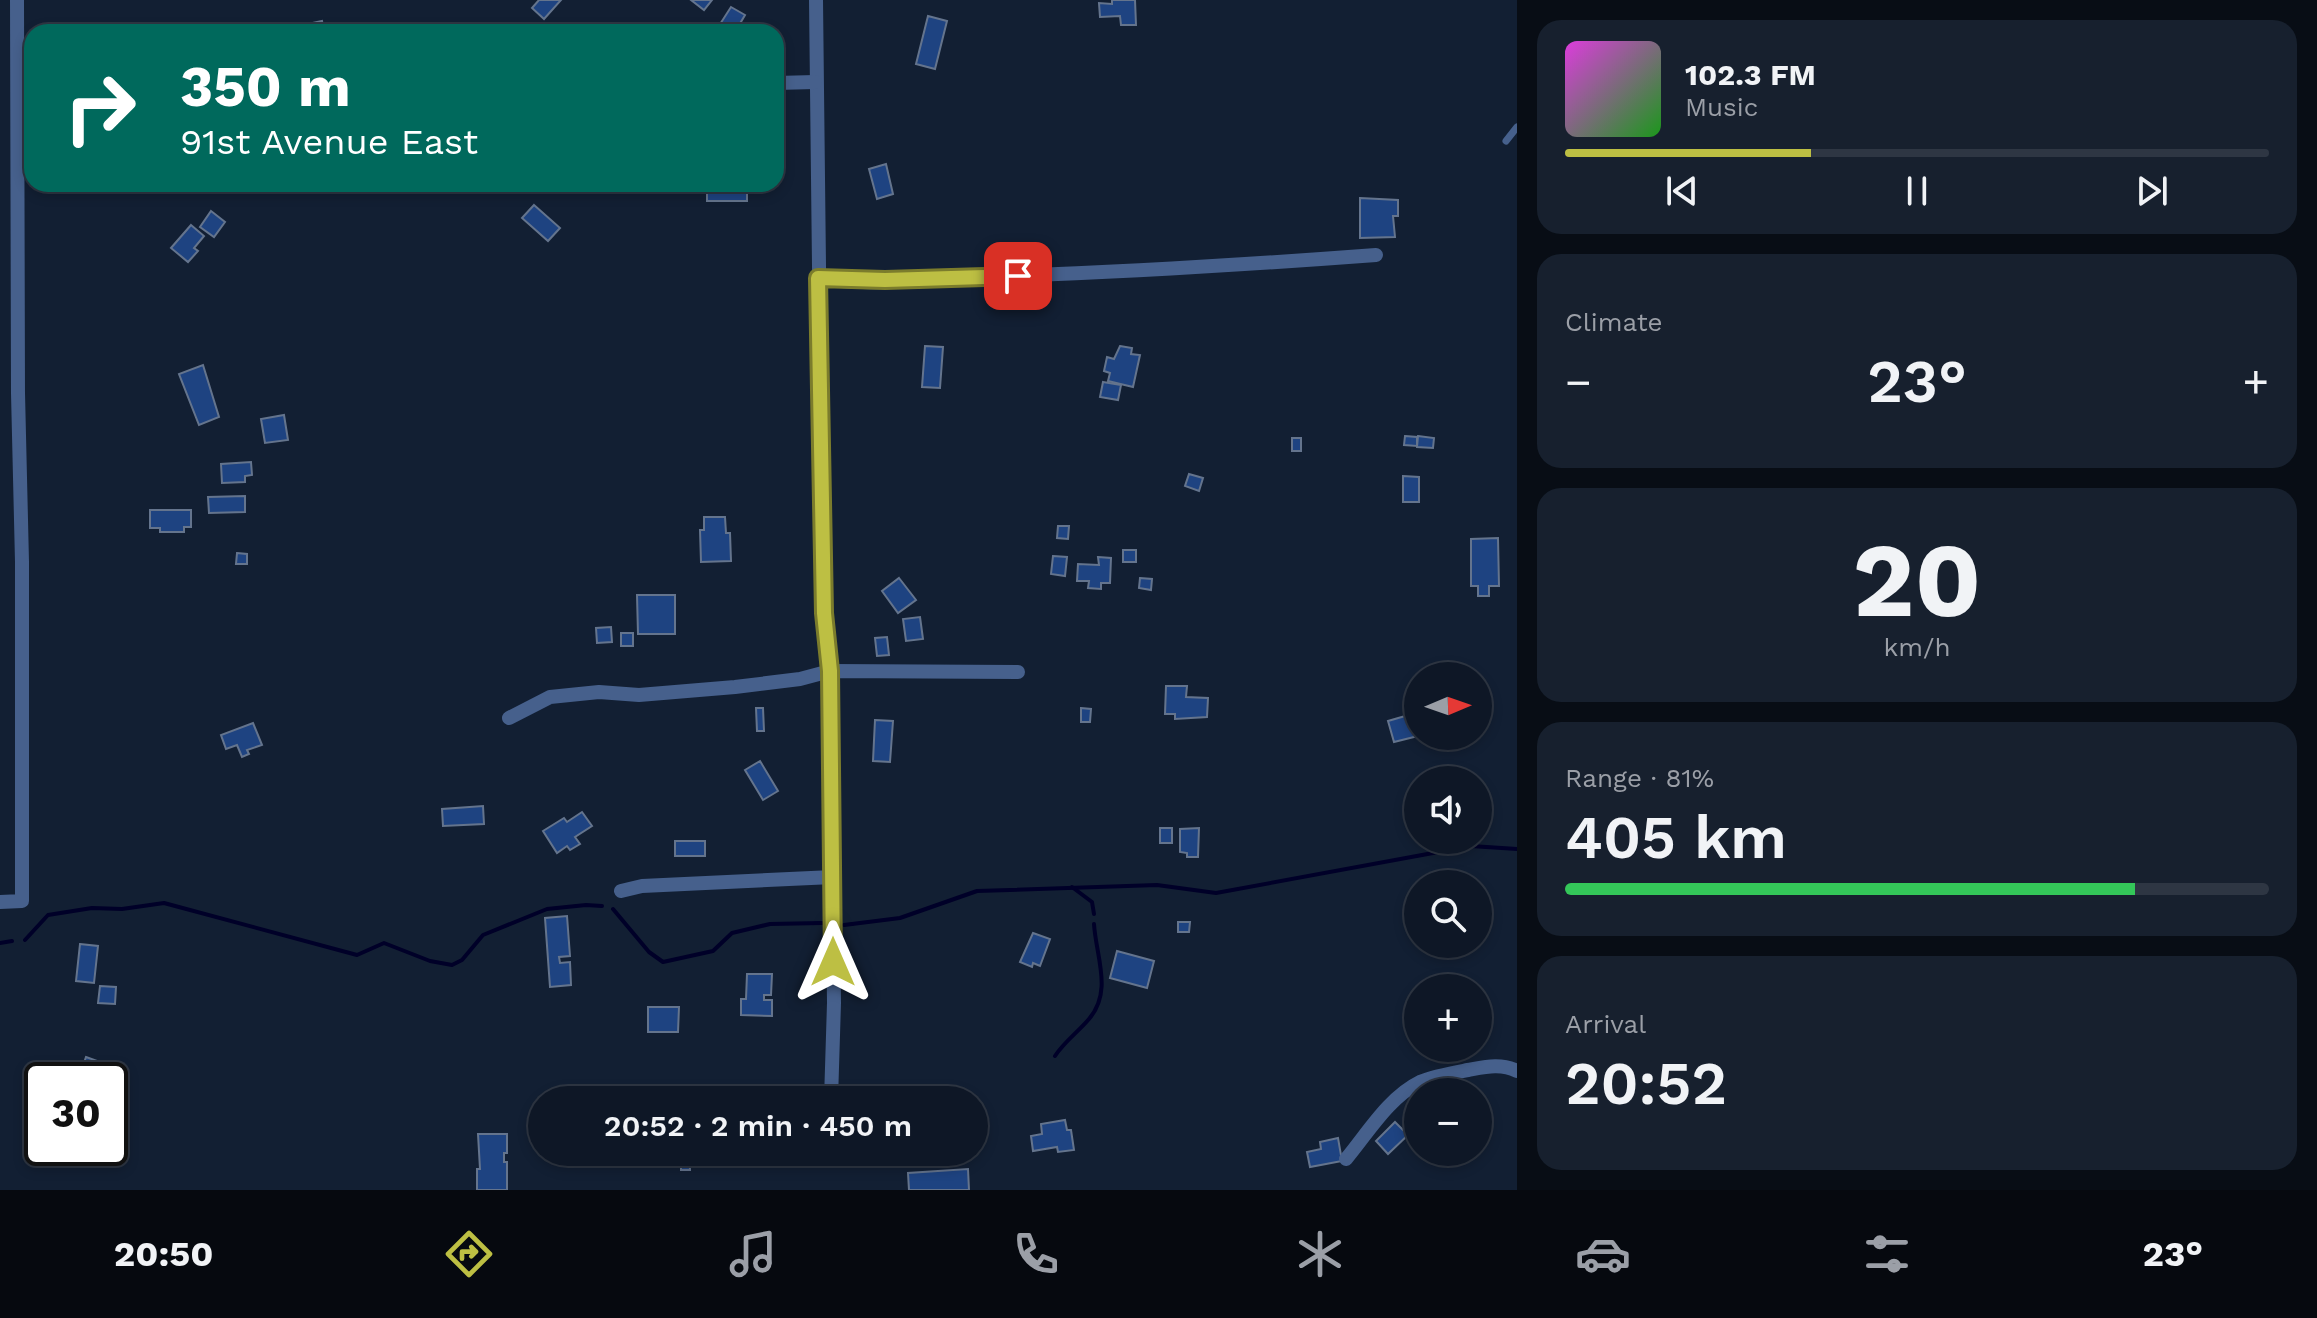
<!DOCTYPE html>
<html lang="en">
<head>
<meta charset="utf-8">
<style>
	body { margin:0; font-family:"Work Sans",sans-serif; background:#17202e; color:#f1f3f6; height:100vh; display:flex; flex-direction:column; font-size:30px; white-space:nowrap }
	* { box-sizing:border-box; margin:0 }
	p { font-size:26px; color:#9b9fa7 }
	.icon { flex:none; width:44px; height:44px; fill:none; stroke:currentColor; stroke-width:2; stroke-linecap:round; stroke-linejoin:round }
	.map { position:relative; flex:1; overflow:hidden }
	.drawer { display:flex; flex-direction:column; gap:20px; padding:20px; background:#080d15; width:800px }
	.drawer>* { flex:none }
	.guide { position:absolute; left:24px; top:24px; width:760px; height:168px; border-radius:24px; box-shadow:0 4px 12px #0003,0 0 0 2px #2e3643; background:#00695c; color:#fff; overflow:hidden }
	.needle { width:52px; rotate:88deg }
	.fabs { position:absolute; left:1404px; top:662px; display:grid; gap:16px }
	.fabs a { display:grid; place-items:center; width:88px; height:88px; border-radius:50%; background:#0e1726; box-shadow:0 4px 12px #0003,0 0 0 2px #2e3643; font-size:40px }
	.speed { position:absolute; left:24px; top:1062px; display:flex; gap:16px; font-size:40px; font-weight:700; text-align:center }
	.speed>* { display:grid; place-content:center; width:104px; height:104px; border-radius:50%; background:#0e1726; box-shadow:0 4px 12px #0003,0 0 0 2px #2e3643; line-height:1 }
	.speed .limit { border:4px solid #111; border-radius:12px; background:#fff; color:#111 }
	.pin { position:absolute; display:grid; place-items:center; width:68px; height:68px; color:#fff; margin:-34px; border-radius:16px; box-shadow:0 4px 12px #0006 }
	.me { position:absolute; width:88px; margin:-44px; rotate:0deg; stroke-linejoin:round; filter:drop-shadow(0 0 6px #0008) }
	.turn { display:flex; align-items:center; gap:28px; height:168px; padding:0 24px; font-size:36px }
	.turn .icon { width:104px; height:104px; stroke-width:2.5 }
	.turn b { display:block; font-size:56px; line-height:68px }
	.big { font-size:60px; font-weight:600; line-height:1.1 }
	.drawer .tile { flex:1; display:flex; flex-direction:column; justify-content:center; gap:12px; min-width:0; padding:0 28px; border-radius:24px; background:#17202e }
	.drawer .dial { align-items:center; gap:0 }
	.dial b { font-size:104px; line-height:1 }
	.song { display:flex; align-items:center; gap:24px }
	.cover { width:96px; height:96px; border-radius:12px; background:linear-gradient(135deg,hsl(300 70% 55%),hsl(120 70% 35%)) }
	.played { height:8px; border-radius:4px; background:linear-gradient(90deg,#bdbf43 35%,#2e3643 35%) }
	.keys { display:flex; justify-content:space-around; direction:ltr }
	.heat { display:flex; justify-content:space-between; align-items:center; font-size:44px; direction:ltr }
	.charge { height:12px; border-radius:6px; background:linear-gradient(90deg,#34c759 81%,#2e3643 0) }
	.trip { position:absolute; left:528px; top:1086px; width:460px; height:80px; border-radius:40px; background:#0e1726; box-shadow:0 4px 12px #0003,0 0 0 2px #2e3643; font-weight:600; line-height:80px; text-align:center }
	.tab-bar { display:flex; height:128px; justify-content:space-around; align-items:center; background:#06090f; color:#9b9fa7 }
	.tab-bar .icon { width:56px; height:56px }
	.tab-bar .current { color:#bdbf43 }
	.tab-bar b { font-size:36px; color:#f1f3f6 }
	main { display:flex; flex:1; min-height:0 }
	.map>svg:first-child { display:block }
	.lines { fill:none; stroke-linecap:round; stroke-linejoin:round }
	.stream { stroke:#000028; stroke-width:4 }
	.building { fill:#1e4381; stroke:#64748d; stroke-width:2 }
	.lane { stroke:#46608c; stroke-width:7 }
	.street { stroke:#46608c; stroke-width:14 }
	.route-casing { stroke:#7b7c2c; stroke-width:20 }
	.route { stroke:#bdbf43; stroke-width:14 }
</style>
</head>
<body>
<main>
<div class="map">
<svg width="1517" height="1190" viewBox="0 0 1517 1190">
	<rect width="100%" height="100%" fill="#121f33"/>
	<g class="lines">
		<g class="stream">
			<path d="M1072,887L1092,902L1094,914"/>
			<path d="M613,909L649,952L663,962L713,951L732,933L770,924L822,923"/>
			<path d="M844,925L900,918L977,891L1157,885L1216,893L1471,846L1517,849"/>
			<path d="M25,940L48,915L92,908L122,909L164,903L357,955L384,943L430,961L452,965L462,960L483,935L547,909L586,905L602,906"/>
			<path d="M0,943L12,941"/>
			<path d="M1055,1056C1064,1042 1078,1032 1089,1019C1113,991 1096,957 1094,924"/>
		</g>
	</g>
	<g class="building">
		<path d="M539,0H561L544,19L532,8Z"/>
		<path d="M691,0H712L704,10Z"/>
		<path d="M1112,0H1135L1136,25H1121L1120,16L1100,17L1099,3L1112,4Z"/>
		<path d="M731,7L745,15L735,32H715Z"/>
		<path d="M928,16L947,21L935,69L916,64Z"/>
		<path d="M322,21L324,32H290L289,28Z"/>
		<path d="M886,164L893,194L877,199L869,169Z"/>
		<path d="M713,184L747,185V201H707V192H713Z"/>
		<path d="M1360,198L1398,200V216H1393L1395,237L1360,238Z"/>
		<path d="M534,205L560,228L548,241L522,218Z"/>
		<path d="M211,211L225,222L214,237L200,227Z"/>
		<path d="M191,225L204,236L194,248L198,251L188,262L171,248Z"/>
		<path d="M925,346L943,347L940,388L922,387Z"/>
		<path d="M1120,346L1132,348L1131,354L1140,355L1133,387L1108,381L1110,373L1104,371L1107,357L1114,359Z"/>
		<path d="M203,365L219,417L199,425L179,374Z"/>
		<path d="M1103,382L1121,385L1118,400L1100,397Z"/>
		<path d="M284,415L288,440L265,443L261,419Z"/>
		<path d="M1405,436L1417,437V446L1404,445Z"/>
		<path d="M1418,436L1434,438L1433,448L1417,447Z"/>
		<rect x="1292" y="438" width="9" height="13"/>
		<path d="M251,462L252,475L245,476V482L222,483L221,464Z"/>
		<path d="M1189,474L1203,478L1199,491L1185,486Z"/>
		<path d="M1403,476L1419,477V502H1403Z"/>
		<path d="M245,496V512L209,513L208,497Z"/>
		<path d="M150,510H191V527H184V532H160V528H150Z"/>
		<path d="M704,517H725L726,533H730L731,561L701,562L700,530H704Z"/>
		<path d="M1058,526H1069L1068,539L1057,538Z"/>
		<path d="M1498,538L1499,586H1489V596H1478V586H1471V539Z"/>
		<rect x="1123" y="550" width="13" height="12"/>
		<path d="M237,553L247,554V564H236Z"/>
		<path d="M1053,556L1067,557L1065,576L1051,574Z"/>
		<path d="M1098,557L1111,558L1110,583H1101V589L1088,588L1089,581H1077L1078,564L1099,565Z"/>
		<path d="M899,578L916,600L898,613L882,591Z"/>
		<path d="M1140,578L1152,579L1151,590L1139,588Z"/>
		<path d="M637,595H675V634H638Z"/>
		<path d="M920,617L923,639L906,641L903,619Z"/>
		<path d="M611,627L612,642L597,643L596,628Z"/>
		<rect x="621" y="633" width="12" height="13"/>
		<path d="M887,637L889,655L877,656L875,638Z"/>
		<path d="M1166,686H1187L1186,697L1208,698L1207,717L1175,719V714H1165Z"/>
		<path d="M756,708H763L764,731H757Z"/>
		<path d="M1081,708L1091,709L1090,722H1081Z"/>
		<path d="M1412,714L1418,736L1394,742L1388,721Z"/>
		<path d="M875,720L893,721L890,762L873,761Z"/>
		<path d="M253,723L262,745L247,750L249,754L242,757L237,745L226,749L221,735Z"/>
		<path d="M760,761L778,791L763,800L745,770Z"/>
		<path d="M483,806L484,824L443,826L442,809Z"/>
		<path d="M582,812L592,826L575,837L580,844L570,850L567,846L557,853L543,831L564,818L567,822Z"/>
		<rect x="1160" y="828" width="12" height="15"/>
		<path d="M1199,828L1198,857H1187V853L1180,852V829Z"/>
		<rect x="675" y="841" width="30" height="15"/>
		<path d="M567,916L570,956L559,957L560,963L570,962L571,985L550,987L545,918Z"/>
		<path d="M1178,922H1190L1189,932H1178Z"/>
		<path d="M1033,933L1050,939L1040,966L1033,963L1032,967L1020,962Z"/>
		<path d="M80,944L98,946L94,983L76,981Z"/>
		<path d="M1117,951L1154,961L1147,988L1110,978Z"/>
		<path d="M747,974H772L771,995H764V1000H772V1016L741,1015V999H746Z"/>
		<path d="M100,986L116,987L115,1004L98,1003Z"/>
		<path d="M648,1007H679L678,1032H648Z"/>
		<path d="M86,1057L103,1063L97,1080H78Z"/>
		<path d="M1065,1120L1067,1130H1071L1074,1150L1058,1152L1057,1147L1033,1151L1031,1136L1042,1134L1041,1124Z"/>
		<path d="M1395,1122L1408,1135L1388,1154L1376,1141Z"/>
		<path d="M478,1134H507V1153H504V1162H507V1190H477V1169H480Z"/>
		<path d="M1338,1138L1342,1161L1310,1167L1307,1152L1321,1149L1320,1142Z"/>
		<path d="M681,1152H689L690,1170H681Z"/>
		<path d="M968,1169L969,1190H909L908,1173Z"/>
	</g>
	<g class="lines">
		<path class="lane" d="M1506,141L1517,127"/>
		<g class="street">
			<path d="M816,0L822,532L824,613L830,671L834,1003L831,1100"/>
			<path d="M776,83L815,82"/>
			<path d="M818,278C862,287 930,279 976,277C1109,273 1242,265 1376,255"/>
			<path d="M509,718L550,697L599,692L639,695L735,687L800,679L830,671L1018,672"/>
			<path d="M621,891L642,886L833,877"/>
			<path d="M0,902L22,901V562L18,393L17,0"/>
			<path d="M1346,1159C1367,1134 1389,1097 1420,1082C1434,1076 1452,1073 1468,1070C1485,1067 1501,1063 1517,1071"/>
		</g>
	</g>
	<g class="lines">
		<defs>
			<path id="route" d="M833,962L830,671L824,613L818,278L885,280L1018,276"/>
		</defs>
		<use href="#route" class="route-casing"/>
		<use href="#route" class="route"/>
	</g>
</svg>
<div class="fabs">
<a><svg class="needle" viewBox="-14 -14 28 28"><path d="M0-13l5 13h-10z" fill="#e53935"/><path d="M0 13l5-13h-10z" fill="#9b9fa7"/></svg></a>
<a><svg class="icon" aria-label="sound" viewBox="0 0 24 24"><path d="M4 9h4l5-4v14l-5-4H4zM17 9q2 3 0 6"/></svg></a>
<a><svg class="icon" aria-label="search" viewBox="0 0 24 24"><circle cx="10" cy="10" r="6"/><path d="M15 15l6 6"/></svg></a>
<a>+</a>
<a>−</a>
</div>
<div class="speed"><div class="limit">30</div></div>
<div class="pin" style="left:1018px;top:276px;background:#d93025"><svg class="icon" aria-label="arrive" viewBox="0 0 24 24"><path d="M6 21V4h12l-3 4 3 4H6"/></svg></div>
<svg class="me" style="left:833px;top:962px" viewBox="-20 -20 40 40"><path d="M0-17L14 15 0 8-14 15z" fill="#bdbf43" stroke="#fff" stroke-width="4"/></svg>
<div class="trip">20:52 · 2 min · 450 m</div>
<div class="guide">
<div class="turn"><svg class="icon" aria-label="right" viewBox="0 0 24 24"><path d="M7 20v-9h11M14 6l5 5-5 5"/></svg><div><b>350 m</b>91st Avenue East</div></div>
</div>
</div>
<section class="drawer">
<div class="tile">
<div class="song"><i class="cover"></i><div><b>102.3 FM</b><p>Music</p></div></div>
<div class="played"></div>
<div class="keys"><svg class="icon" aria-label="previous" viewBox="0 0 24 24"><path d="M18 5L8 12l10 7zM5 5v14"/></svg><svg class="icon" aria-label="pause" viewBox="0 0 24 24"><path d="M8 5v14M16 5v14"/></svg><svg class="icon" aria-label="next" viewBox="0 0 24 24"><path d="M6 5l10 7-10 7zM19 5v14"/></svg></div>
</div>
<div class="tile"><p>Climate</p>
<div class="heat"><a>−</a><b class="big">23°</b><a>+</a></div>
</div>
<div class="tile dial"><b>20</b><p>km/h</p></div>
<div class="tile"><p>Range · 81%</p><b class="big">405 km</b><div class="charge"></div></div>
<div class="tile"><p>Arrival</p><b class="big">20:52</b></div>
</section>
</main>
<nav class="tab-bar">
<b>20:50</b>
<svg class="icon current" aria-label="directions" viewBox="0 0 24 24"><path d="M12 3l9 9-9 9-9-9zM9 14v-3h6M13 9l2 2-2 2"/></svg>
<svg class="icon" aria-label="music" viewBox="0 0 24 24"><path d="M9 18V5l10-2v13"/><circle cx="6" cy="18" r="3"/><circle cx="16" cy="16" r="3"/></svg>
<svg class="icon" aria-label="phone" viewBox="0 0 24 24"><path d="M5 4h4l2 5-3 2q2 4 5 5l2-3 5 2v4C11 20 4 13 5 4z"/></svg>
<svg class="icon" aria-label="climate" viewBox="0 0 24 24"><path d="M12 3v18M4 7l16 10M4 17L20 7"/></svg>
<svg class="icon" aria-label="car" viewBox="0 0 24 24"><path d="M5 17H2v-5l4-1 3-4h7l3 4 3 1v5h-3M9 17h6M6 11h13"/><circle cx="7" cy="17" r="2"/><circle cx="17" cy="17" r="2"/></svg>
<svg class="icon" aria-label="filters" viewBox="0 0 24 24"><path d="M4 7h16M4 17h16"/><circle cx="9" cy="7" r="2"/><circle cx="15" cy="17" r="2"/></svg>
<b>23°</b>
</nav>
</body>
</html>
